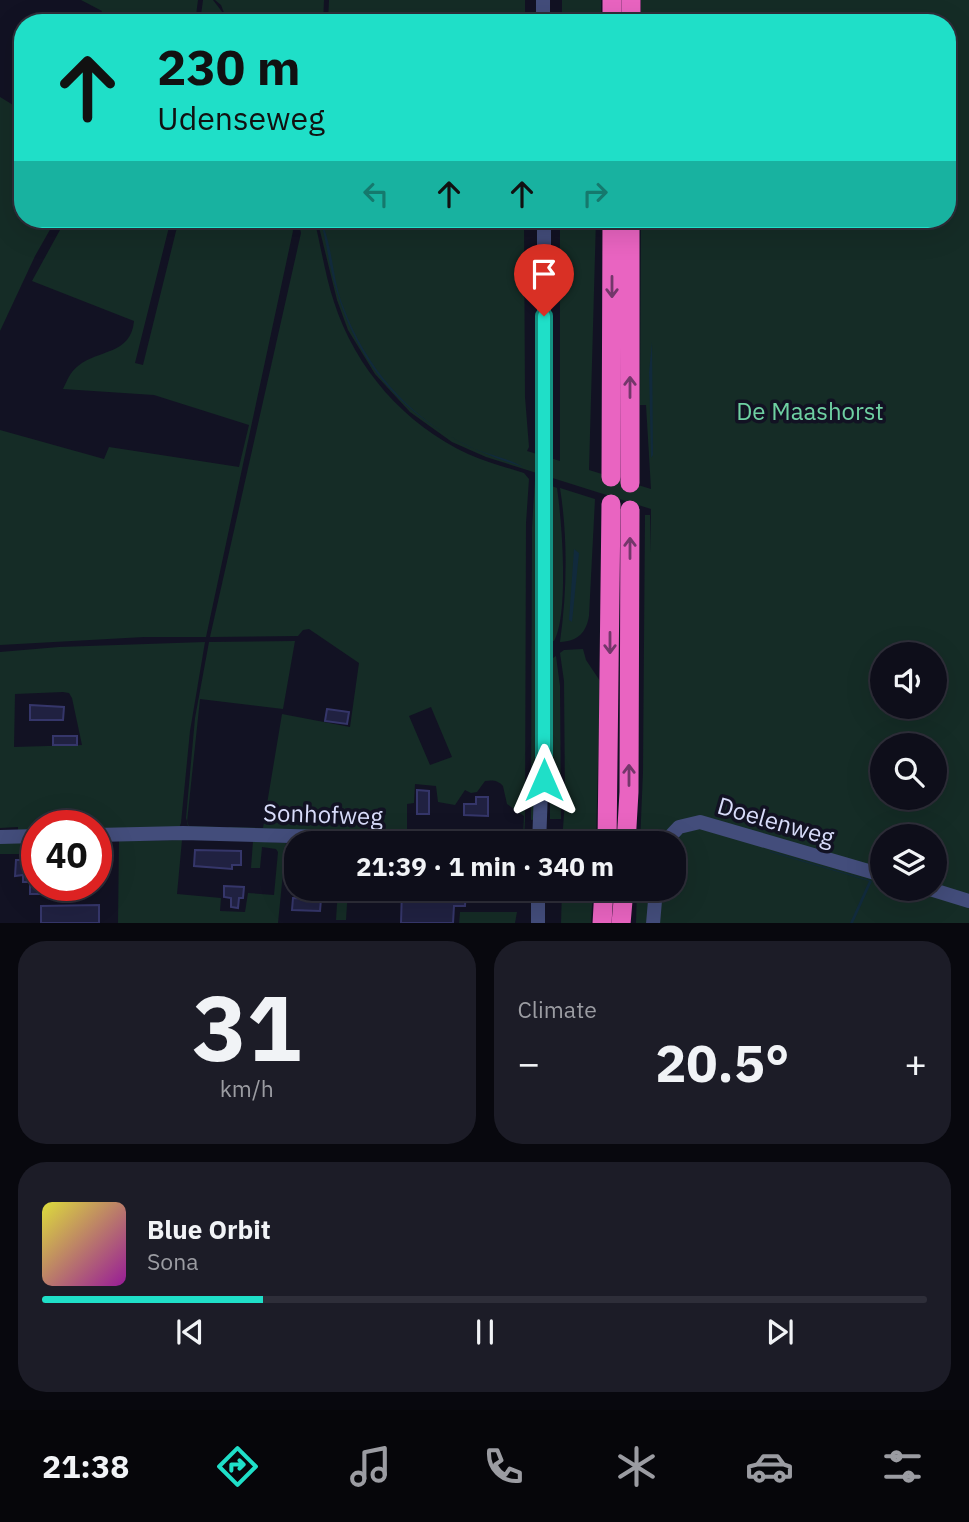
<!DOCTYPE html>
<html lang="en">
<head>
<meta charset="utf-8">
<style>
	body { margin:0; font-family:"IBM Plex Sans",sans-serif; background:#1c1c27; color:#f1f3f6; height:100vh; display:flex; flex-direction:column; font-size:26px; white-space:nowrap }
	* { box-sizing:border-box; margin:0 }
	p { font-size:23px; color:#9b9ca2 }
	.icon { flex:none; width:38px; height:38px; fill:none; stroke:currentColor; stroke-width:2; stroke-linecap:round; stroke-linejoin:round }
	.map { position:relative; height:923px; overflow:hidden }
	.details { display:flex; flex-direction:column; gap:18px; padding:18px; background:#08080e; flex:1 }
	.details>* { flex:none }
	.top-card { position:absolute; left:14px; top:14px; width:942px; height:214px; border-radius:28px; box-shadow:0 7px 28px #0002,0 0 0 2px #2e2e39; background:#1fdfc8; color:#111; overflow:hidden }
	.tools { position:absolute; left:870px; top:642px; display:grid; gap:14px }
	.tools a { display:grid; place-items:center; width:77px; height:77px; border-radius:50%; background:#0e0e1a; box-shadow:0 7px 28px #0002,0 0 0 2px #2e2e39; font-size:35px }
	.speed { position:absolute; left:21px; top:810px; display:flex; gap:14px; font-size:35px; font-weight:700; text-align:center }
	.speed>* { display:grid; place-content:center; width:91px; height:91px; border-radius:50%; background:#0e0e1a; box-shadow:0 7px 28px #0002,0 0 0 2px #2e2e39; line-height:1 }
	.speed .limit { border:10px solid #d22; background:#fff; color:#111 }
	.pin { position:absolute; display:grid; place-items:center; width:60px; height:60px; color:#fff; margin:-72px -30px; border-radius:50% 50% 50% 0; rotate:-45deg; box-shadow:0 0 7px #0007 }
	.pin .icon { rotate:45deg }
	.me { position:absolute; width:77px; margin:-38px; rotate:0deg; stroke-linejoin:round; filter:drop-shadow(0 0 5px #0008) }
	.turn { display:flex; align-items:center; gap:24px; height:147px; padding:0 28px; font-size:32px }
	.turn .icon { width:91px; height:91px; stroke-width:2.5 }
	.turn b { display:block; font-size:49px; line-height:60px }
	.lanes { display:flex; align-items:center; height:66px; padding:0 28px; background:#0003; justify-content:center; gap:35px; direction:ltr }
	.lanes .off { opacity:.35 }
	.big { font-size:52px; font-weight:700; line-height:1.1 }
	.details .widget { flex:1; display:flex; flex-direction:column; justify-content:center; gap:10px; min-width:0; padding:0 24px; border-radius:28px; background:#1c1c27 }
	.details .dial { align-items:center; gap:0 }
	.dial b { font-size:91px; line-height:1 }
	.song { display:flex; align-items:center; gap:21px }
	.cover { width:84px; height:84px; border-radius:10px; background:linear-gradient(135deg,hsl(60 70% 55%),hsl(300 70% 35%)) }
	.played { height:7px; border-radius:4px; background:linear-gradient(90deg,#1fdfc8 25%,#2e2e39 25%) }
	.keys { display:flex; justify-content:space-around; direction:ltr }
	.heat { display:flex; justify-content:space-between; align-items:center; font-size:38px; direction:ltr }
	.details .tiles { flex:1; display:grid; gap:18px; grid-template-columns:1fr 1fr }
	.widget:last-child { grid-column:span 2 }
	.trip { position:absolute; left:284px; top:831px; width:402px; height:70px; border-radius:28px; background:#0e0e1a; box-shadow:0 7px 28px #0002,0 0 0 2px #2e2e39; font-weight:700; line-height:70px; text-align:center }
	.dock { display:flex; height:112px; justify-content:space-around; align-items:center; background:#06060a; color:#9b9ca2 }
	.dock .icon { width:49px; height:49px }
	.dock .on { color:#1fdfc8 }
	.dock b { font-size:32px; color:#f1f3f6 }
	.map>svg:first-child { display:block }
	.green { fill:#152c26; fill-rule:evenodd }
	.water { fill:#112a3c }
	.building { fill:#202141; stroke:#35366a; stroke-width:2 }
	.lines { fill:none; stroke-linecap:round; stroke-linejoin:round }
	.minor { stroke:#434d7b; stroke-width:14 }
	.highway { stroke:#e964c1; stroke-width:19 }
	.oneway { stroke:#73376a }
	.route-casing { stroke:#149182; stroke-width:18 }
	.route { stroke:#1fdfc8; stroke-width:12 }
	.labels { text-anchor:middle; dominant-baseline:central; stroke-width:7; stroke-linejoin:round; paint-order:stroke }
	.park-label { font-size:24px; fill:#6ed0a2; stroke:#121223 }
	.street-label { font-size:24px; fill:#d8dcfa; stroke:#121223 }
</style>
</head>
<body>
<div class="map">
<svg width="969" height="924" viewBox="0 0 969 924">
	<rect width="100%" height="100%" fill="#121223"/>
	<g class="green">
		<path d="M81,0H198L195,23H95L102,11Z"/>
		<path d="M203,0H213L223,13L226,23H200Z"/>
		<path d="M215,0H324L323,23H228L221,5Z"/>
		<path d="M329,0H525V23H328Z"/>
		<rect x="562" y="0" width="39" height="23"/>
		<path d="M641,0H969V923H636L637,889H674V844L640,843L643,772L645,515H650L651,553V509L486,457L452,442L410,412L375,374L348,330L337,300L317,219H524L525,397L529,447L527,451L560,461V219H596L589,470L651,489L646,405H640L641,219H947V23H641ZM882,654H934V707H882ZM882,746H934V798H882ZM882,836H934V889H882Z"/>
		<path d="M0,97L23,111V219H56L35,256L0,331Z"/>
		<path d="M66,219H171L135,363L143,365L179,219H290L293,231L206,637H144L0,645V430L104,459L109,447L239,467L249,425L154,395L63,389C67,381 70,372 78,366C99,349 131,355 134,321L32,281Z"/>
		<path d="M298,219H314C321,246 325,275 334,302C355,368 405,425 468,454C486,462 505,467 524,473L529,479L526,523L525,822L524,837L517,839V834H523L524,816L507,804L503,786C498,780 492,780 485,781L477,792L471,793L465,790L455,805L438,802L436,786L415,784L414,803L407,804V836L231,830L228,827L263,828L282,714L350,727L359,663L309,629L303,630L298,636L210,637L301,233ZM431,707L452,757L430,765L409,716Z"/>
		<path d="M535,480L539,482L537,819L531,820L532,527Z"/>
		<path d="M549,485L557,488C562,522 569,613 554,641H549Z"/>
		<path d="M560,488L595,499L589,616C586,633 578,641 560,642C567,591 568,539 560,488Z"/>
		<path d="M295,641L283,709L200,699L187,822L188,826L221,827L218,830L189,827L186,818L195,718L209,642Z"/>
		<path d="M205,642L190,731L181,823L179,828L96,831V826H37V829L18,832V827L0,828V652L59,647ZM63,692L69,693L72,698L82,745L14,747L15,694Z"/>
		<path d="M583,649L586,660L600,681L596,843H562L565,799L564,681L560,653L564,650Z"/>
		<path d="M556,656L560,686L561,819H550V660Z"/>
		<path d="M37,839V854H0V840Z"/>
		<path d="M182,840L177,894L221,898L220,911L245,912L248,893L274,895L278,852L276,849L262,847L260,868H251L253,841L286,843L278,923L118,924L119,841Z"/>
		<path d="M338,889H348L346,920H336Z"/>
		<path d="M562,889H593L591,923L561,924Z"/>
		<path d="M460,912H517L515,923L459,924Z"/>
	</g>
	<g class="water">
		<path d="M320,219C333,244 332,279 343,306C365,366 407,415 464,444C483,454 506,457 523,467C430,438 366,388 337,292C329,268 327,243 320,219Z"/>
		<path d="M652,342L653,455L651,458L649,372Z"/>
		<path d="M574,549L579,553L572,622L569,620Z"/>
		<path d="M770,851L872,881L853,923H850L869,881L770,852Z"/>
	</g>
	<g class="building">
		<path d="M30,705L64,707L63,720H30Z"/>
		<path d="M327,709L349,712L347,724L325,721Z"/>
		<rect x="53" y="736" width="24" height="9"/>
		<path d="M417,790L429,791V814H417Z"/>
		<path d="M476,797H488V816L464,815V804H476Z"/>
		<path d="M195,850L241,851V865H232V869L194,866Z"/>
		<path d="M16,860H24V863H32V875H37V886H44V894H30V882H23V875L15,876Z"/>
		<path d="M224,886L244,887L243,898H239L238,908L231,907V898L224,897Z"/>
		<path d="M402,889H466L465,906H454L453,923H401Z"/>
		<path d="M293,898L321,899L320,911L292,910Z"/>
		<path d="M99,905V923H41V906Z"/>
	</g>
	<g class="lines">
		<g class="minor">
			<path d="M543,0V23"/>
			<path d="M96,835L183,833L546,843"/>
			<path d="M0,837L37,836"/>
			<path d="M539,844L541,791L544,780V219"/>
			<path d="M663,844L679,827L700,822L882,875"/>
			<path d="M930,889L969,901"/>
			<path d="M538,924V889"/>
			<path d="M653,924L656,889"/>
		</g>
		<g class="highway">
			<path d="M612,23V0"/>
			<path d="M631,23V0"/>
			<path d="M611,477L612,219"/>
			<path d="M630,483V219"/>
			<path d="M607,844L611,504"/>
			<path d="M626,844L629,792L630,510"/>
			<path d="M602,924L604,889"/>
			<path d="M621,924L624,889"/>
		</g>
	</g>
	<defs><path id="oneway-shaft" d="M-6 0H5M1.5-3L5.5 0L1.5 3" fill="none" stroke-width="1.6" stroke-linecap="round" stroke-linejoin="round" transform="scale(1.75)"/></defs>
	<g class="oneway">
		<use href="#oneway-shaft" transform="translate(612 287) rotate(90)"/>
		<use href="#oneway-shaft" transform="translate(630 387) rotate(-90)"/>
		<use href="#oneway-shaft" transform="translate(630 548) rotate(-90)"/>
		<use href="#oneway-shaft" transform="translate(610 643) rotate(90)"/>
		<use href="#oneway-shaft" transform="translate(629 775) rotate(-90)"/>
	</g>
	<g class="lines">
		<defs>
			<path id="route" d="M544,780V316"/>
		</defs>
		<use href="#route" class="route-casing"/>
		<use href="#route" class="route"/>
	</g>
	<g class="labels">
		<g class="park-label">
			<text x="810" y="411">De Maashorst</text>
		</g>
		<g class="street-label">
			<text transform="translate(323 814) rotate(2)">Sonhofweg</text>
			<text transform="translate(776 821) rotate(16)">Doelenweg</text>
		</g>
	</g>
</svg>
<div class="tools">
<a><svg class="icon" aria-label="sound" viewBox="0 0 24 24"><path d="M4 9h4l5-4v14l-5-4H4zM17 9q2 3 0 6"/></svg></a>
<a><svg class="icon" aria-label="search" viewBox="0 0 24 24"><circle cx="10" cy="10" r="6"/><path d="M15 15l6 6"/></svg></a>
<a><svg class="icon" aria-label="layers" viewBox="0 0 24 24"><path d="M12 4l9 5-9 5-9-5zM3 14l9 5 9-5"/></svg></a>
</div>
<div class="speed"><div class="limit">40</div></div>
<div class="pin" style="left:544px;top:316px;background:#d93025"><svg class="icon" aria-label="arrive" viewBox="0 0 24 24"><path d="M6 21V4h12l-3 4 3 4H6"/></svg></div>
<svg class="me" style="left:544px;top:780px" viewBox="-20 -20 40 40"><path d="M0-17L14 15 0 8-14 15z" fill="#1fdfc8" stroke="#fff" stroke-width="4"/></svg>
<div class="trip">21:39 · 1 min · 340 m</div>
<div class="top-card">
<div class="turn"><svg class="icon" aria-label="ahead" viewBox="0 0 24 24"><path d="M12 20V5M6 11l6-6 6 6"/></svg><div><b>230 m</b>Udenseweg</div></div>
<div class="lanes"><svg class="icon off" aria-label="left" viewBox="0 0 24 24"><path d="M17 20v-9H6M10 6l-5 5 5 5"/></svg><svg class="icon" aria-label="ahead" viewBox="0 0 24 24"><path d="M12 20V5M6 11l6-6 6 6"/></svg><svg class="icon" aria-label="ahead" viewBox="0 0 24 24"><path d="M12 20V5M6 11l6-6 6 6"/></svg><svg class="icon off" aria-label="right" viewBox="0 0 24 24"><path d="M7 20v-9h11M14 6l5 5-5 5"/></svg></div>
</div>
</div>
<section class="details">
<div class="tiles">
<div class="widget dial"><b>31</b><p>km/h</p></div>
<div class="widget"><p>Climate</p>
<div class="heat"><a>−</a><b class="big">20.5°</b><a>+</a></div>
</div>
<div class="widget">
<div class="song"><i class="cover"></i><div><b>Blue Orbit</b><p>Sona</p></div></div>
<div class="played"></div>
<div class="keys"><svg class="icon" aria-label="previous" viewBox="0 0 24 24"><path d="M18 5L8 12l10 7zM5 5v14"/></svg><svg class="icon" aria-label="pause" viewBox="0 0 24 24"><path d="M8 5v14M16 5v14"/></svg><svg class="icon" aria-label="next" viewBox="0 0 24 24"><path d="M6 5l10 7-10 7zM19 5v14"/></svg></div>
</div>
</div>
</section>
<nav class="dock">
<b>21:38</b>
<svg class="icon on" aria-label="directions" viewBox="0 0 24 24"><path d="M12 3l9 9-9 9-9-9zM9 14v-3h6M13 9l2 2-2 2"/></svg>
<svg class="icon" aria-label="music" viewBox="0 0 24 24"><path d="M9 18V5l10-2v13"/><circle cx="6" cy="18" r="3"/><circle cx="16" cy="16" r="3"/></svg>
<svg class="icon" aria-label="phone" viewBox="0 0 24 24"><path d="M5 4h4l2 5-3 2q2 4 5 5l2-3 5 2v4C11 20 4 13 5 4z"/></svg>
<svg class="icon" aria-label="climate" viewBox="0 0 24 24"><path d="M12 3v18M4 7l16 10M4 17L20 7"/></svg>
<svg class="icon" aria-label="car" viewBox="0 0 24 24"><path d="M5 17H2v-5l4-1 3-4h7l3 4 3 1v5h-3M9 17h6M6 11h13"/><circle cx="7" cy="17" r="2"/><circle cx="17" cy="17" r="2"/></svg>
<svg class="icon" aria-label="filters" viewBox="0 0 24 24"><path d="M4 7h16M4 17h16"/><circle cx="9" cy="7" r="2"/><circle cx="15" cy="17" r="2"/></svg>
</nav>
</body>
</html>
